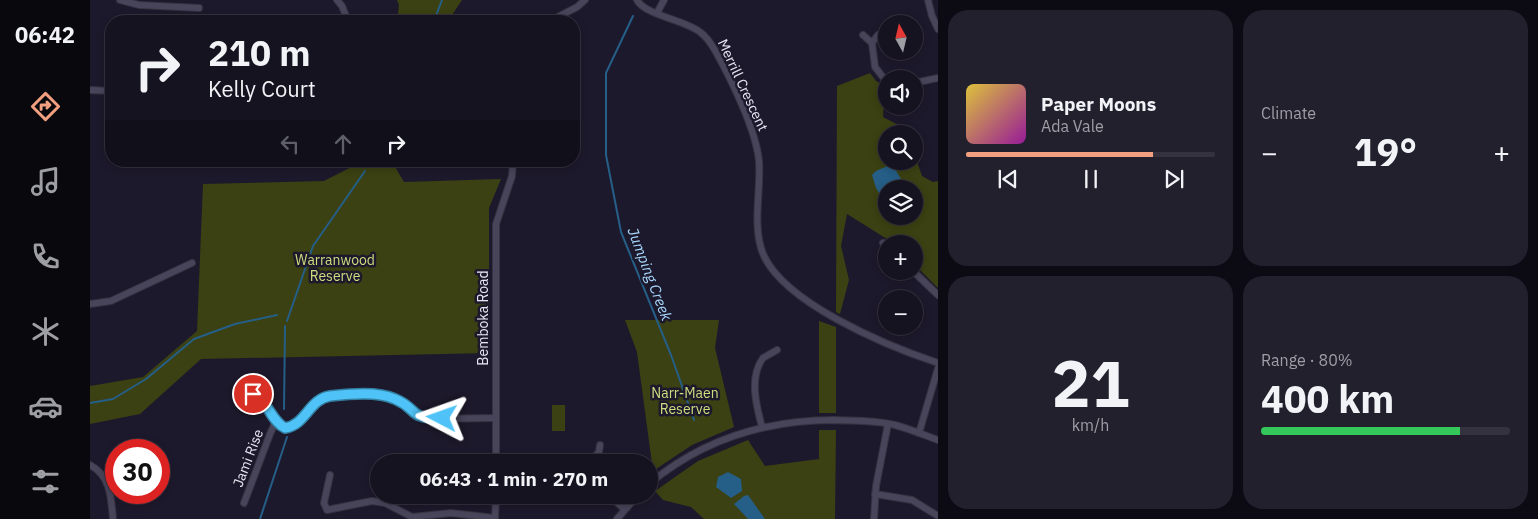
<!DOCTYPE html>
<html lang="en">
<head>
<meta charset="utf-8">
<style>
	body { margin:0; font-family:"IBM Plex Sans",sans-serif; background:#23202e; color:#f1f3f6; height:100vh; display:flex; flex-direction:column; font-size:19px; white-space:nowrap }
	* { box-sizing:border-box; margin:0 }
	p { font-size:16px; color:#9e9ea5 }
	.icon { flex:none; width:28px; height:28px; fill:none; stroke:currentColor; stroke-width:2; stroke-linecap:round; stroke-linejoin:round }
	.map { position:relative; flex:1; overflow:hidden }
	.drawer { display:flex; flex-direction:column; gap:10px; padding:10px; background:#0c0a12; width:600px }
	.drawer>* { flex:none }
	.hud { position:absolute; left:15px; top:15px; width:475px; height:152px; border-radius:20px; box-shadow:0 2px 8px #0003,0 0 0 1px #35323f; background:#161321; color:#f1f3f6; overflow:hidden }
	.needle { width:32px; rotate:352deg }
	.buttons { position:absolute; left:788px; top:15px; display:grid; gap:10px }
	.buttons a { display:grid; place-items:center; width:45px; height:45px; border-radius:50%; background:#161321; box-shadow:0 2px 8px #0003,0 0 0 1px #35323f; font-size:25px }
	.speed { position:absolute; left:15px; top:439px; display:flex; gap:10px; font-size:25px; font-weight:700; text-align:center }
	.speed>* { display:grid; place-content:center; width:65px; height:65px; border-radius:50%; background:#161321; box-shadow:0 2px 8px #0003,0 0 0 1px #35323f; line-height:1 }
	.speed .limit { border:8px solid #d22; background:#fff; color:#111 }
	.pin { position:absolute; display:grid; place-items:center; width:42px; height:42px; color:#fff; margin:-21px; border:2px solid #fff; border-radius:50%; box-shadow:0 1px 5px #0007 }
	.me { position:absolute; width:55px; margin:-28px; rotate:274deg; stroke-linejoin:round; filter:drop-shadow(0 0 4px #0008) }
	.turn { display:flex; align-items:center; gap:18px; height:105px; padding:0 20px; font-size:22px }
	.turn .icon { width:65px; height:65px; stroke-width:2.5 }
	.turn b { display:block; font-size:35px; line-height:42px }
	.lanes { display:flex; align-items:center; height:48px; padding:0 20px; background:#0003; justify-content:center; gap:25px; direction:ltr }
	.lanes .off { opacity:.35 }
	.big { font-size:38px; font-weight:800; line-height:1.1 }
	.drawer .tile { flex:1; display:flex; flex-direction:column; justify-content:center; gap:8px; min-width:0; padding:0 18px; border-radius:20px; background:#23202e }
	.drawer .dial { align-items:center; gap:0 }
	.dial b { font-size:65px; line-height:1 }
	.song { display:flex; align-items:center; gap:15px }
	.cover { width:60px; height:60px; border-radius:8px; background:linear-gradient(135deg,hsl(50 70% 55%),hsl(300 70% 35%)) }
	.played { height:5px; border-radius:2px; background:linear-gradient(90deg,#f2a07f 75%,#35323f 75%) }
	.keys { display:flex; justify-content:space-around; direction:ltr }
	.heat { display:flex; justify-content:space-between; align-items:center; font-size:28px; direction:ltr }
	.charge { height:8px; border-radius:4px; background:linear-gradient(90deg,#34c759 80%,#35323f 0) }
	.drawer .tiles { flex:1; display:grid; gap:10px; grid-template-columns:repeat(2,1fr) }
	.trip { position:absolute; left:280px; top:454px; width:288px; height:50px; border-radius:25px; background:#161321; box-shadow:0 2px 8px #0003,0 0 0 1px #35323f; font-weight:800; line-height:50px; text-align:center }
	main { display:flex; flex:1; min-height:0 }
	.tabs { display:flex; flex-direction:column; width:90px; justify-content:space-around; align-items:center; background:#09080d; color:#9e9ea5 }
	.tabs .icon { width:35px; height:35px }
	.tabs .on { color:#f2a07f }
	.tabs b { font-size:22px; color:#f1f3f6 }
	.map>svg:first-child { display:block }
	.green { fill:#3b4112; fill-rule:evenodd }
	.water { fill:#255e87 }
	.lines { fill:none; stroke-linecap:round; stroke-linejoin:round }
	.stream { stroke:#255e87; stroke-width:2 }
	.street-casing { stroke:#353241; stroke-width:8 }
	.street { stroke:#48445a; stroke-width:6 }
	.route-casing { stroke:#337fa1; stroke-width:12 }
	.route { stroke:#4fc3f7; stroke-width:9 }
	.labels { text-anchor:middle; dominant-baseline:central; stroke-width:5; stroke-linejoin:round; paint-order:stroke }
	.street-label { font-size:14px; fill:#e8e6f4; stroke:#1d192c }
	.park-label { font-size:14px; fill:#cfdd7f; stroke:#1d192c }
	.water-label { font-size:15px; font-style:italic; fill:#a7d6fc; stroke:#1d192c }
</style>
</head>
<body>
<main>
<nav class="tabs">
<b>06:42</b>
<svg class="icon on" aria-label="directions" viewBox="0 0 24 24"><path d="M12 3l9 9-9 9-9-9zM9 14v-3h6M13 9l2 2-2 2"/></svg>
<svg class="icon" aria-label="music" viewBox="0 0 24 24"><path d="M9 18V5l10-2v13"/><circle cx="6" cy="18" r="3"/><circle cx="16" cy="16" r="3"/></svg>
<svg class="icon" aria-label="phone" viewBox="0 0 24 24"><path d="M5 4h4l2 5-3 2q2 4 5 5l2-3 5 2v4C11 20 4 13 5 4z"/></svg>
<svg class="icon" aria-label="climate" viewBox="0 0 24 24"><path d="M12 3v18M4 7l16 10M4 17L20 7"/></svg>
<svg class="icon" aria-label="car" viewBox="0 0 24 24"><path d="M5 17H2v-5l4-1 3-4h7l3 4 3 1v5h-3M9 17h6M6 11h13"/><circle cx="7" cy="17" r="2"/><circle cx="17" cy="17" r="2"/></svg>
<svg class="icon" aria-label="filters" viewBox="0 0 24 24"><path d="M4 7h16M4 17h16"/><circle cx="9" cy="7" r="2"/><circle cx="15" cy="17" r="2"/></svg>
</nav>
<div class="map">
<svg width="848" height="519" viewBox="0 0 848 519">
	<rect width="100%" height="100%" fill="#1d192c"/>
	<g class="green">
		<path d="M307,0H372L358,21H307L309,5Z"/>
		<path d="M780,73L786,81L795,86L793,117L816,129L817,134H796V161H824V153L832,176L843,182L848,181V288L824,264V244H800L797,239L757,214L751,246L759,280L750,314L746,312L747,86ZM796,189H824V216H796Z"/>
		<path d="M273,161H305L304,165L314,182L411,179L399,208V353L111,359L50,414L0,424V386L53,377L107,331L113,184L234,181Z"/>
		<path d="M535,320H629L625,348L644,427L602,445L563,471L547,352Z"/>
		<path d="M729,321L746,327V413H729Z"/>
		<rect x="462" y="405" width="13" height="26"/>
		<path d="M729,430H746L745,519H614L601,507L573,500L565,491L608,461L658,440L675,466L729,459Z"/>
	</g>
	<g class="water">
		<path d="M802,164L817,189H796V204L786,188L782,175L786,171Z"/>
		<path d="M638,472L651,479L652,491L641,498L626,487L628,477Z"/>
		<path d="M658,495L675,519H658L644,504L654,496Z"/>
	</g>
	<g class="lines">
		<g class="stream">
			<path d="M543,16L516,73V155L531,232L581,355L604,420"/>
			<path d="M344,21L352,0"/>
			<path d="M279,166L283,161"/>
			<path d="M197,321L223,246L275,171"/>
			<path d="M0,403L23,399L56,379L104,339L145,324L187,315"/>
			<path d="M194,409L195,326"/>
			<path d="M170,519L197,437"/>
		</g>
		<defs>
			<g id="street">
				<path d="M30,0L49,5L109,8"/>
				<path d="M247,0L252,6L258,21"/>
				<path d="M547,0C555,15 595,20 610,32C617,37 622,45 626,52C642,81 666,130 669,161C671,189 663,221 671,248C686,301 800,347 848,363"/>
				<path d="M838,0L842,16L848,29"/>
				<path d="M567,13L574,0"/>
				<path d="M460,21L487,7L495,0"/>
				<path d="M773,35L782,43L788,35"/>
				<path d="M782,43L785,67L796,81"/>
				<path d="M824,83L848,78"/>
				<path d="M0,90L21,91"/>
				<path d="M271,161L272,163"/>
				<path d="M793,243L796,248"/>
				<path d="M823,271L848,295"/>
				<path d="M0,304L21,301L102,263"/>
				<path d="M156,395C177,391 180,420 195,428C213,426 217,409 230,400C243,392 293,392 306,399C317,405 322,415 335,419L405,418"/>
				<path d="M672,427C666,405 659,377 673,358L687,350"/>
				<path d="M829,433L848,368"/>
				<path d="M406,462V224L422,176L423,161"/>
				<path d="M500,462L509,452L510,445"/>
				<path d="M0,465C21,476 21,498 23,519"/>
				<path d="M240,475L234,503L237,510L282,501L295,503L322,517L361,513L405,518"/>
				<path d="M559,484C613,439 674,420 744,420C765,421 785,420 805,425C820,429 834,435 848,440"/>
				<path d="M785,494L822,500L848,516"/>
				<path d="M519,495L534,509"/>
				<path d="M154,503L180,434L186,421"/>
				<path d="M405,519L406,495"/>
				<path d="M527,519L548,495"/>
				<path d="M784,519L786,486L798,424"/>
			</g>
		</defs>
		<use href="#street" class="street-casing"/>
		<use href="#street" class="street"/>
	</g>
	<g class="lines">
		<defs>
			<path id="route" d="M163,394C178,401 181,421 195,428C216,425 219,399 240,396C259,394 288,391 305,399C329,409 317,419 352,418"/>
		</defs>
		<use href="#route" class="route-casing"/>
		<use href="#route" class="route"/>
	</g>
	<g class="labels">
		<g class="street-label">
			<text transform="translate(653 85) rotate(65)">Merrill Crescent</text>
			<text transform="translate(393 318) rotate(-90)">Bemboka Road</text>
			<text transform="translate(158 458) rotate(-69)">Jami Rise</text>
		</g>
		<g class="park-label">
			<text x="245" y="260">Warranwood<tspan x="245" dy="16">Reserve</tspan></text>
			<text x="595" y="393">Narr-Maen<tspan x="595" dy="16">Reserve</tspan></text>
		</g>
		<g class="water-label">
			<text transform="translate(560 274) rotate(69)">Jumping Creek</text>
		</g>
	</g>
</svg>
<div class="buttons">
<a><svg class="needle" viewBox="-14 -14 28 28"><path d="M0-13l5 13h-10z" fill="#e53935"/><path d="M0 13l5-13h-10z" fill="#9e9ea5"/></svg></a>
<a><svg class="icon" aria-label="sound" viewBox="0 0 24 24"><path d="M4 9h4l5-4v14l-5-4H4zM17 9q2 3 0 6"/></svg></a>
<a><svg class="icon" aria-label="search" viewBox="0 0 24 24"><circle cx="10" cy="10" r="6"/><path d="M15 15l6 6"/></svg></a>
<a><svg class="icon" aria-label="layers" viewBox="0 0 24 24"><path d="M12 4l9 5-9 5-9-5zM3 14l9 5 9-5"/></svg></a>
<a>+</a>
<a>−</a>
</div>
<div class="speed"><div class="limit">30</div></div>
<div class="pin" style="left:163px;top:394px;background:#d93025"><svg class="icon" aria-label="arrive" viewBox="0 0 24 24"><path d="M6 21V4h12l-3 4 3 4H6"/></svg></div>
<svg class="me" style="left:352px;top:418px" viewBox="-20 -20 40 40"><path d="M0-17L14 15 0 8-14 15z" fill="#4fc3f7" stroke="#fff" stroke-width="4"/></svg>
<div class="trip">06:43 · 1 min · 270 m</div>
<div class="hud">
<div class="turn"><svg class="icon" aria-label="right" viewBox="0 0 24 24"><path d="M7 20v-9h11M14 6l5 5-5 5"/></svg><div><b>210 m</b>Kelly Court</div></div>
<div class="lanes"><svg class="icon off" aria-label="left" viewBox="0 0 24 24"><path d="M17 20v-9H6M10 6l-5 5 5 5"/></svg><svg class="icon off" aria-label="ahead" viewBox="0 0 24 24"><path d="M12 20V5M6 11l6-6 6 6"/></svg><svg class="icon" aria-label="right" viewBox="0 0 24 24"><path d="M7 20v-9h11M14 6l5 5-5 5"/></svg></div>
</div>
</div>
<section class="drawer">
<div class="tiles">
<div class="tile">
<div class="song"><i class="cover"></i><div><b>Paper Moons</b><p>Ada Vale</p></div></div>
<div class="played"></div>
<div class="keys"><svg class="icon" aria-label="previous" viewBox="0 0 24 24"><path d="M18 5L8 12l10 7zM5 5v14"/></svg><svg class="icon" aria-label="pause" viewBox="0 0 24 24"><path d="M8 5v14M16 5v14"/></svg><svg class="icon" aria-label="next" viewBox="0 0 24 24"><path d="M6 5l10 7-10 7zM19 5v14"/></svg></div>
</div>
<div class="tile"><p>Climate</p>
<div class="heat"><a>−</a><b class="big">19°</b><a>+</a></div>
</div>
<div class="tile dial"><b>21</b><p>km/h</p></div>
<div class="tile"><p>Range · 80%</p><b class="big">400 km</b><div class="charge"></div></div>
</div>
</section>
</main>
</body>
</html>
